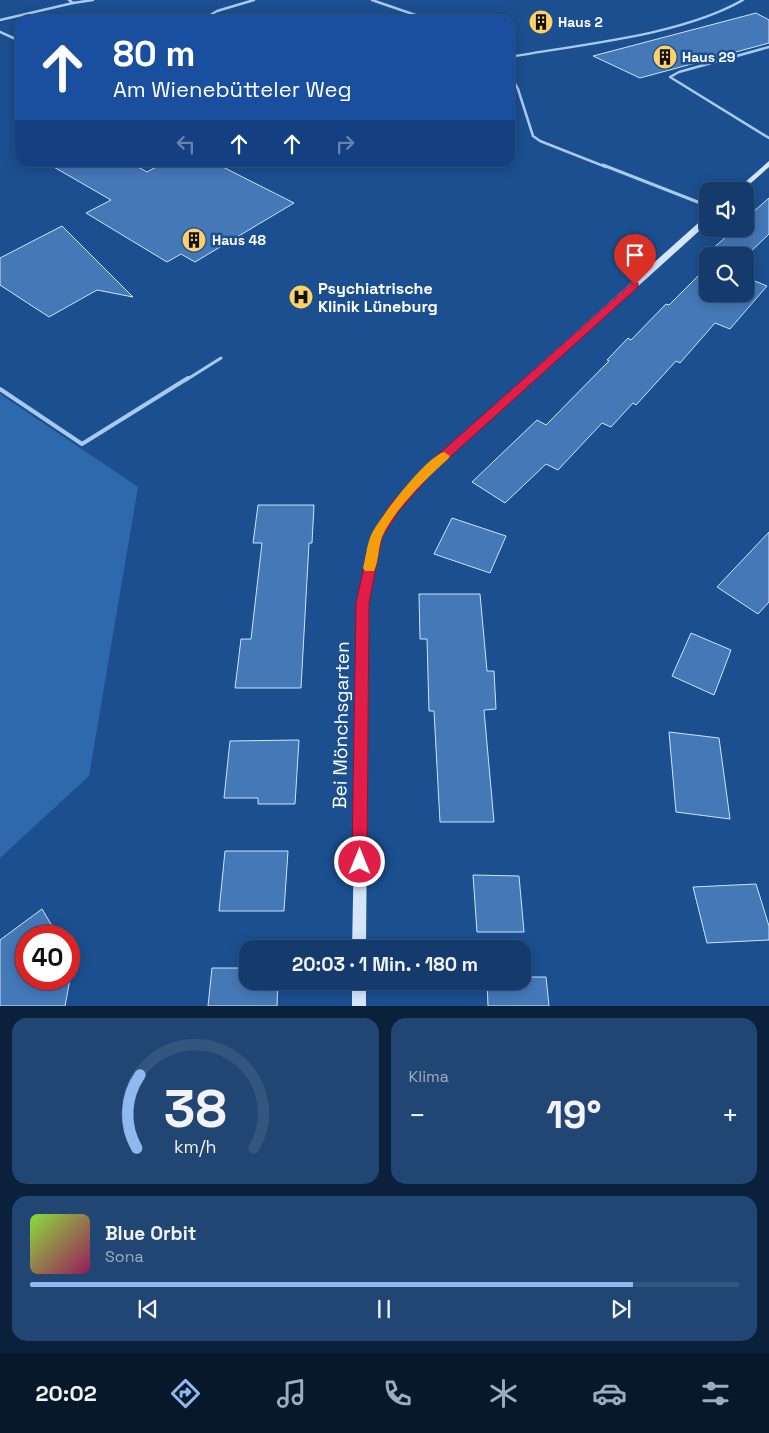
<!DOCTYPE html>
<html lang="de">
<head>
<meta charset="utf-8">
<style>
	body { margin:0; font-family:"Space Grotesk",sans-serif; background:#214673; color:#f1f3f6; height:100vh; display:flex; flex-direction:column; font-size:19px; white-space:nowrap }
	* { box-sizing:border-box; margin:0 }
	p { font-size:16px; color:#9dadc1 }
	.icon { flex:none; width:28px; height:28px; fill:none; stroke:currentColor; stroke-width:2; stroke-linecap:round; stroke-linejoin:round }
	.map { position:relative; height:1006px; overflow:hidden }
	.details { display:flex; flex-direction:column; gap:12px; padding:12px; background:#0b203b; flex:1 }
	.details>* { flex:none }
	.hud { position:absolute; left:15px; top:15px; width:500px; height:152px; border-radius:15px; box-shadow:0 2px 12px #0003,0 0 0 1px #33557e; background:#1a4fa0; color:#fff; overflow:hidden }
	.buttons { position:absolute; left:699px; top:182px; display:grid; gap:10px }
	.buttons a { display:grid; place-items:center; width:55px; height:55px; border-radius:10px; background:#143b6b; box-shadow:0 2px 12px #0003,0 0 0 1px #33557e; font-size:25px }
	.speed { position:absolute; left:15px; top:925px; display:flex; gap:10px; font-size:25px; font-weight:700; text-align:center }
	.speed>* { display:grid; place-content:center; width:65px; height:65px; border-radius:50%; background:#143b6b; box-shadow:0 2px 12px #0003,0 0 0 1px #33557e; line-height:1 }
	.speed .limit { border:8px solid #d22; background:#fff; color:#111 }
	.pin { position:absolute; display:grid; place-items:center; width:42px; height:42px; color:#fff; margin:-51px -21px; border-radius:50% 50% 50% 0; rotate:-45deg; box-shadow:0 0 5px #0007 }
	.pin .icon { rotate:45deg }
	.me { position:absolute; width:55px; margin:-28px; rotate:0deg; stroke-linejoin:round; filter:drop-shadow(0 0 4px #0008) }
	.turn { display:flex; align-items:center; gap:18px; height:105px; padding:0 15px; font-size:22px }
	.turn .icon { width:65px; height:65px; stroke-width:2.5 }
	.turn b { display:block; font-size:35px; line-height:42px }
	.lanes { display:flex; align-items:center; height:48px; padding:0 15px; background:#0003; justify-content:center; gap:25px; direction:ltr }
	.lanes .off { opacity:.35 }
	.big { font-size:38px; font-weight:700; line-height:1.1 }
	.details .widget { flex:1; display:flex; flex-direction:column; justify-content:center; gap:8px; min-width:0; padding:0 18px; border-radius:15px; background:#214673 }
	.details .dial { align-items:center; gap:0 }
	.dial svg { height:130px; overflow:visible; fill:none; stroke:#33557e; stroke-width:7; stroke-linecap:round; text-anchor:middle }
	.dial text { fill:#f1f3f6; stroke:none }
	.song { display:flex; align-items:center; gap:15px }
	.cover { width:60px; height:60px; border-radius:8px; background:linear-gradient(135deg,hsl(90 70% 55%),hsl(330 70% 35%)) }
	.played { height:5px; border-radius:2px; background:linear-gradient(90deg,#90b9f0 85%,#33557e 85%) }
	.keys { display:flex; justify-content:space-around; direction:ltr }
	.heat { display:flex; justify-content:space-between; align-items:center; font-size:28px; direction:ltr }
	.details .tiles { flex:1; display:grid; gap:12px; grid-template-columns:1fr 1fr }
	.widget:last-child { grid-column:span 2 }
	.trip { position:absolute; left:239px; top:940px; width:292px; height:50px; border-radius:15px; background:#143b6b; box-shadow:0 2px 12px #0003,0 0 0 1px #33557e; font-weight:700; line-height:50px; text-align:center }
	.menu { display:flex; height:80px; justify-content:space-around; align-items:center; background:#08182b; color:#9dadc1 }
	.menu .icon { width:35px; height:35px }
	.menu .selected { color:#90b9f0 }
	.menu b { font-size:22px; color:#f1f3f6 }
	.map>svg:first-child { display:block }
	.green { fill:#2e69ad }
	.building { fill:#4478b7; stroke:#cfe3fa }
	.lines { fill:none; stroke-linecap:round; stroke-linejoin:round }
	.lane-far2 { stroke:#a9c9ee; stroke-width:2.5 }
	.lane-far1 { stroke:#a9c9ee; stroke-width:3 }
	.lane { stroke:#a9c9ee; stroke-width:4 }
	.secondary { fill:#d6e6fa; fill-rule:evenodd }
	.route { fill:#e11d48; stroke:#92132f }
	.slow { fill:#f59e0b }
	.labels { text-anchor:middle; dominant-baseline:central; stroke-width:5; stroke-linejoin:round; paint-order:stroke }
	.far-poi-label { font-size:14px; font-weight:bold; fill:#fff; stroke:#1b4f8f; text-anchor:start }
	.poi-label { font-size:16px; font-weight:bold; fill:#fff; stroke:#1b4f8f; text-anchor:start }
	.near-street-label { font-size:19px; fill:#fff; stroke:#1b4f8f }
</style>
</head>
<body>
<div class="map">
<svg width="769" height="1006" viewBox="0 0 769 1006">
	<rect width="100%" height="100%" fill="#1b4f8f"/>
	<path class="green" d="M0,394L138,487L89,776L0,858Z"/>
	<g class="building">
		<path d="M756,13L769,20V43L640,78L593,56Z"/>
		<path d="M45,162H129L147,172L165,162H213L294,203L195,262L181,254L167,262L86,213L111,200Z"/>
		<path d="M769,198V234L745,257L722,256L710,251L735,229H745V219Z"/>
		<path d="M62,226L133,297L97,290L49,317L0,285V258Z"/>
		<path d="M708,266V294H745V277L767,286L730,329L715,323L680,363L676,361L636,405L633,403L611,427L602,423L558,470L546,464L505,503L472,482L537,420L546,425L609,361L607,360L628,338L631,340L666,304L669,305Z"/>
		<path d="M258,505H314L312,543H309L301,688H235L241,639H251L262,543H253Z"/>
		<path d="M452,518L506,536L490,573L434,554Z"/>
		<path d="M769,532V602L758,614L717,587Z"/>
		<path d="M419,594H480L487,671H494L496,709L484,710L494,822H440L434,711H429L427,639H420Z"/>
		<path d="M691,633L731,650L714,695L672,676Z"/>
		<path d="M669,732L719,738L730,819L676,812Z"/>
		<path d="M299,740L295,804H258V798H224L230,741Z"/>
		<path d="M225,851H288L284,911H219Z"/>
		<path d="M473,875L519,876L524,932H477Z"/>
		<path d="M756,884L769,926V940L707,943L693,887Z"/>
		<path d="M42,909L58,936H26V979H69V955L73,963L65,1006H0V940Z"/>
		<path d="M212,968H248V981H278L277,1006H208Z"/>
		<path d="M522,977H546L549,1006H488L487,981H522Z"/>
	</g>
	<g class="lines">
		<g class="lane-far2">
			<path d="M69,0L73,3L93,0"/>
			<path d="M372,0L430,20"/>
			<path d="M0,20L73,3"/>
			<path d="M202,20L217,11L254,0"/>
			<path d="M0,32L20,41"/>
			<path d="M769,47L679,72L670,77L769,138"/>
			<path d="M510,57C581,44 680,36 743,0"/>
			<path d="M510,74L518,89L533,136L540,141L606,167"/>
		</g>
		<g class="lane-far1">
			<path d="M603,165L708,206"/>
			<path d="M186,380L221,358"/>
		</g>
		<path class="lane" d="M0,389L82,444L188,378"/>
		<g class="secondary">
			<path d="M769,161V167L742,191H735Z"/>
			<path d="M705,217H708V223L429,475L398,511L382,537L369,592L366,949H352L359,592L372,536L390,505L423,469Z"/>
			<rect x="352" y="981" width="14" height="25"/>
		</g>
	</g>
	<path class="route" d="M635,282L638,283V287L430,475L398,512L382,537L369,603L367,862L365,868L360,870L354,868L352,862L356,603L371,536L390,505L422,469L632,283Z"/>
	<path class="slow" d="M444,452L450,456L448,459C426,479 394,509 382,537C378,548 379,561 374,571H365L363,568C366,557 367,543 372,533C382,515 425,458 444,452Z"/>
	<defs>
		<symbol id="building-disc" viewBox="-11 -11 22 22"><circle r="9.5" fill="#ffd166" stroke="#1b4f8f"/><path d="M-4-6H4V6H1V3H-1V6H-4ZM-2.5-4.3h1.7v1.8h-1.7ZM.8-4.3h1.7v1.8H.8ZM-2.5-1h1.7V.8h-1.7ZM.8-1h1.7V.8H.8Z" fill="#111"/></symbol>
		<symbol id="hospital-disc" viewBox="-11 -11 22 22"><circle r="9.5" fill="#ffd166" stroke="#1b4f8f"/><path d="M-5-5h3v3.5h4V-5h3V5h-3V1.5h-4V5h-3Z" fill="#111"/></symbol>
	</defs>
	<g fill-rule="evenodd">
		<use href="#building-disc" x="527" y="8" width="28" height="28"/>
		<use href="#building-disc" x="651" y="43" width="28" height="28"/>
		<use href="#building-disc" x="180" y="226" width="28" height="28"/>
		<use href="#hospital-disc" x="287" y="283" width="28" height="28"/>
	</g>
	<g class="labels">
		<g class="far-poi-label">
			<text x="558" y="22">Haus 2</text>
			<text x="682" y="57">Haus 29</text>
			<text x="212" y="240">Haus 48</text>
		</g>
		<g class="poi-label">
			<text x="318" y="288">Psychiatrische<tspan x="318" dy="18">Klinik Lüneburg</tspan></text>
		</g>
		<g class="near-street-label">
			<text transform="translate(341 725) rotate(-89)">Bei Mönchsgarten</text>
		</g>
	</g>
</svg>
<div class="buttons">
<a><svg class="icon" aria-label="sound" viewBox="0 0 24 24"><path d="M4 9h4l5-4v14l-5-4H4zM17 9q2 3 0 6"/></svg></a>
<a><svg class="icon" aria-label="search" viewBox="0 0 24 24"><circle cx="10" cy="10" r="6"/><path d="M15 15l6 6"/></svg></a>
</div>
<div class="speed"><div class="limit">40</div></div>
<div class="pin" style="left:635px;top:285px;background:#d93025"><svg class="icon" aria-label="arrive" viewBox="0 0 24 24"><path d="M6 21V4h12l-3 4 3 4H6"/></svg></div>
<svg class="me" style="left:360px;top:862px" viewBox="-20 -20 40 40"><circle r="17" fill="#e11d48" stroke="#fff" stroke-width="3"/><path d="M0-11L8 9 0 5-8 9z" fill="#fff"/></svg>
<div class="trip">20:03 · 1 Min. · 180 m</div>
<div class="hud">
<div class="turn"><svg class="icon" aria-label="ahead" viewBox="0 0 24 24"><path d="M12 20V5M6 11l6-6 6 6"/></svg><div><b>80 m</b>Am Wienebütteler Weg</div></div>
<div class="lanes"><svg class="icon off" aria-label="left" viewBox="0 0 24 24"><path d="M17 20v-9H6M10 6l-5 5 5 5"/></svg><svg class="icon" aria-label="ahead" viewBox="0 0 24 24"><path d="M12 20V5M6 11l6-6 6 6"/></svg><svg class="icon" aria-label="ahead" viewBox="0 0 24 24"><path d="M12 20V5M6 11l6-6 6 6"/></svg><svg class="icon off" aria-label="right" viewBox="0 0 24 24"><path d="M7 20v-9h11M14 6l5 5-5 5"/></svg></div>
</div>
</div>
<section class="details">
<div class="tiles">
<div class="widget dial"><svg viewBox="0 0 100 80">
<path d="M14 69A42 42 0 1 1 86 69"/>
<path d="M14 69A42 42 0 0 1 16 24" stroke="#90b9f0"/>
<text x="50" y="56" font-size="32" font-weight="700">38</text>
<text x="50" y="72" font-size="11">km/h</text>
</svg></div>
<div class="widget"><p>Klima</p>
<div class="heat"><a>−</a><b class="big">19°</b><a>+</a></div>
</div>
<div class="widget">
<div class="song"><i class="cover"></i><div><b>Blue Orbit</b><p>Sona</p></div></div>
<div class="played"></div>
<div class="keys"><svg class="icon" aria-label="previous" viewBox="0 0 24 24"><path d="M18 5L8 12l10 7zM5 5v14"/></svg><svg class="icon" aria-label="pause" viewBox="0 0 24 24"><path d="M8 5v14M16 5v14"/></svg><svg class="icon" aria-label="next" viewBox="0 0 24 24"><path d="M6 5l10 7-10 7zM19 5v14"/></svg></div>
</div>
</div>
</section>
<nav class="menu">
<b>20:02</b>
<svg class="icon selected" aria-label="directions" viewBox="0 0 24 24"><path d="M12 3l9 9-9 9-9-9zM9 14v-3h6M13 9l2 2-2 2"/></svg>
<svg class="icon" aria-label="music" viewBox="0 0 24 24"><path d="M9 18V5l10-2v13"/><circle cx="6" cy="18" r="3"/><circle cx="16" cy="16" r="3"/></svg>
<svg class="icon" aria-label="phone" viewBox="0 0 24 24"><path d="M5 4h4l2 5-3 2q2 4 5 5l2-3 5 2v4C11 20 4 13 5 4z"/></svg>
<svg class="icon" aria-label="climate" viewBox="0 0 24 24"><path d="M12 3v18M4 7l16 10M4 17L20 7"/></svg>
<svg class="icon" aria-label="car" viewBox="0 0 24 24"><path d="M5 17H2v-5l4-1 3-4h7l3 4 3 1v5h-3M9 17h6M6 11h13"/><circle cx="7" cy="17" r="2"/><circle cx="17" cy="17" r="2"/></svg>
<svg class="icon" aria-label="filters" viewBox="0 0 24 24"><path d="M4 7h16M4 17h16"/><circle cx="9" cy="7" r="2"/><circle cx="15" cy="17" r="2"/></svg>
</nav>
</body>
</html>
